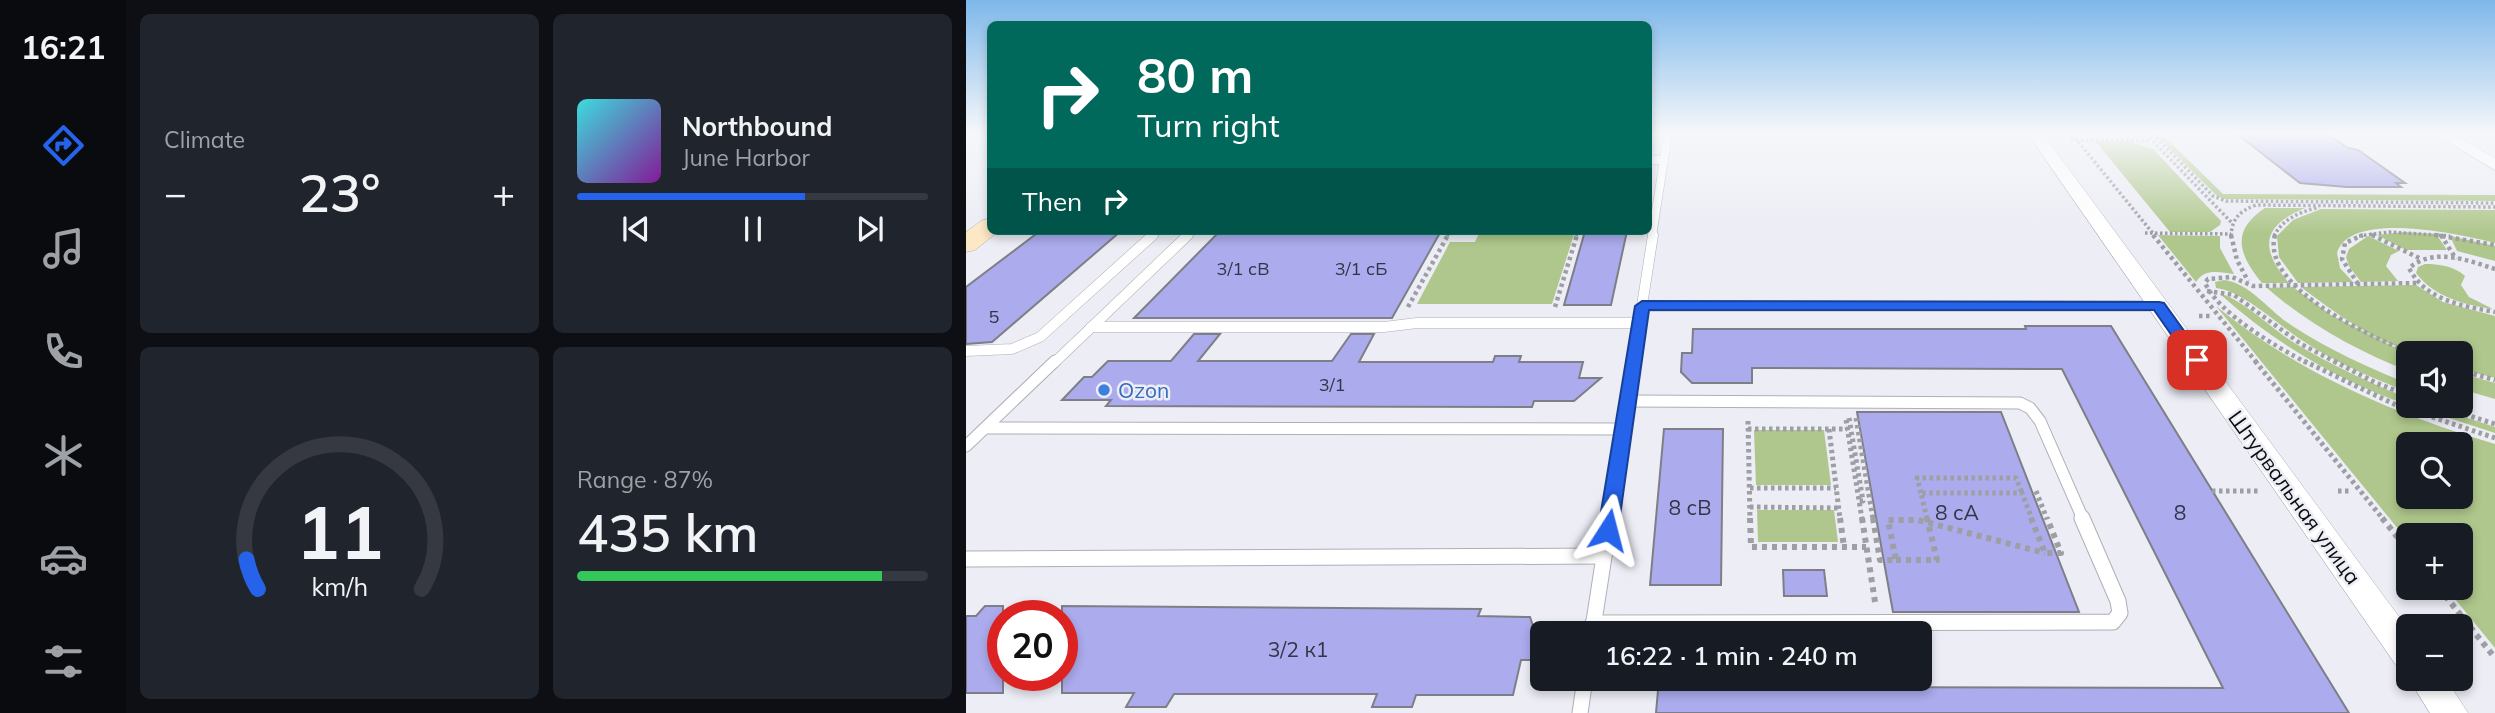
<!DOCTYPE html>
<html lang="en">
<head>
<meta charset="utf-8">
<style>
	body { margin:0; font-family:Mulish,sans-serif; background:#20242c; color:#f1f3f6; height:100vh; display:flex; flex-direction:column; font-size:26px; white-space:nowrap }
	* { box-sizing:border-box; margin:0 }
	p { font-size:23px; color:#9ea1a6 }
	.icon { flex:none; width:38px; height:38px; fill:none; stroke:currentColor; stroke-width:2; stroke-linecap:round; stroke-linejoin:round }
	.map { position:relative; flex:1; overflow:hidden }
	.panel { display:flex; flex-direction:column; gap:14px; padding:14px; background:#0d0f14; width:840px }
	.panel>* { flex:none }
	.top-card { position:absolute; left:21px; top:21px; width:665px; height:214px; border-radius:10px; box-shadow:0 4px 10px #0003; background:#00695c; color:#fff; overflow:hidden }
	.buttons { position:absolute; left:1430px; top:341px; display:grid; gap:14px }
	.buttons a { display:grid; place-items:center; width:77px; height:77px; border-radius:10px; background:#171b24; box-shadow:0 4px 10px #0003; font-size:35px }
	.speed { position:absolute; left:21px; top:600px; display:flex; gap:14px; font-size:35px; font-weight:700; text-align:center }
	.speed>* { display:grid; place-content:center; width:91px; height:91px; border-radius:50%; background:#171b24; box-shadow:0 4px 10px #0003; line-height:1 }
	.speed .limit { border:10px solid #d22; background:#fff; color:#111 }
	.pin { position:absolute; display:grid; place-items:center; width:60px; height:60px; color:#fff; margin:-30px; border-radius:14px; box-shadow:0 4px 10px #0006 }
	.me { position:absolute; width:77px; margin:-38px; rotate:9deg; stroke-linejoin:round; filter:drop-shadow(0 0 5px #0008) }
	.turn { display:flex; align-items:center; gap:24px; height:147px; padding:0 35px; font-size:32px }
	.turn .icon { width:91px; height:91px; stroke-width:2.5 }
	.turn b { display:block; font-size:49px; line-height:60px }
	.then { display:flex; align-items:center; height:66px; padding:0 35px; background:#0003; gap:14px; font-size:26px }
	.big { font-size:52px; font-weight:600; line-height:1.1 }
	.panel .tile { flex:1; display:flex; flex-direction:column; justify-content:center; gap:10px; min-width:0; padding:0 24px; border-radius:10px; background:#20242c }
	.panel .dial { align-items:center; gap:0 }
	.dial svg { height:182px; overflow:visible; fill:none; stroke:#363941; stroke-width:7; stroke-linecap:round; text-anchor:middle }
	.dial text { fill:#f1f3f6; stroke:none }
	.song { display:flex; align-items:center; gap:21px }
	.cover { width:84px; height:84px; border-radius:10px; background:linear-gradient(135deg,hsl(180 70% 55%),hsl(290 70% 35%)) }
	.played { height:7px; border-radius:4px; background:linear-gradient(90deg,#2563eb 65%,#363941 65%) }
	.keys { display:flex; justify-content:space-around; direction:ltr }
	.heat { display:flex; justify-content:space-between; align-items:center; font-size:38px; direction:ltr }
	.charge { height:10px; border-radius:5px; background:linear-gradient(90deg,#34c759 87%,#363941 0) }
	.panel .tiles { flex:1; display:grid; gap:14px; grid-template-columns:repeat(2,1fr) }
	.trip { position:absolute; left:564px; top:621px; width:402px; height:70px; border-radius:10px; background:#171b24; box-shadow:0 4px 10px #0003; font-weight:600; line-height:70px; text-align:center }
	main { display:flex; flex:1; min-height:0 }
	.tabs { display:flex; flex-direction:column; width:126px; justify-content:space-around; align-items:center; background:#090b0e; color:#9ea1a6 }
	.tabs .icon { width:49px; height:49px }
	.tabs .current { color:#2563eb }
	.tabs b { font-size:32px; color:#f1f3f6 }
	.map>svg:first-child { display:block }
	.green { fill:#afc78c; fill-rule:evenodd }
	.building { fill:#ababed; stroke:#7e7f86; stroke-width:2 }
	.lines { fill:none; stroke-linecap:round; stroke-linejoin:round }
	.service-far3-casing { stroke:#aeafb7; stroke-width:9 }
	.service-far2-casing { stroke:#aeafb7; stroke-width:11 }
	.service-far1-casing { stroke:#aeafb7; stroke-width:13 }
	.service-casing { stroke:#aeafb7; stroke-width:17 }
	.minor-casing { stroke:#aeafb7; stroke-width:1 }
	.secondary-casing { stroke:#aeafb7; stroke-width:1 }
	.path-far3 { stroke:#9e9fa5; stroke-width:3.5; stroke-dasharray:2.5 2.5; stroke-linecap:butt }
	.path-far2 { stroke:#9e9fa5; stroke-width:4.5; stroke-dasharray:3.5 3.5; stroke-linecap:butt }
	.path-far1 { stroke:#9e9fa5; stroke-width:5; stroke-dasharray:3.5 3.5; stroke-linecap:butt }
	.path { stroke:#9e9fa5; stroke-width:6; stroke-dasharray:5 5; stroke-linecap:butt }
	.service-far3 { stroke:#fff; stroke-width:8 }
	.service-far2 { stroke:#fff; stroke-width:10 }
	.service-far1 { stroke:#fff; stroke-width:11 }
	.service { stroke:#fff; stroke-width:15 }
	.minor { fill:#fff; fill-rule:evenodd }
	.secondary { fill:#fce8c5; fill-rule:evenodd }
	.route { fill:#2563eb; stroke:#184099; stroke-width:2 }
	.shop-dot { fill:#3f7fe0; stroke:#ecedf5; stroke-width:2.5 }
	.labels { text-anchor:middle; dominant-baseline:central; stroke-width:5; stroke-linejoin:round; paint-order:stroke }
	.number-label { font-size:18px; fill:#343446 }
	.shop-label { font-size:21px; fill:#366cbe; stroke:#ecedf5; text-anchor:start }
	.street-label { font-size:21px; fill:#0c0c0f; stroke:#ecedf5 }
	.near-number-label { font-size:21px; fill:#343446 }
</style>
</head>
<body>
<main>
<nav class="tabs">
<b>16:21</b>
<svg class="icon current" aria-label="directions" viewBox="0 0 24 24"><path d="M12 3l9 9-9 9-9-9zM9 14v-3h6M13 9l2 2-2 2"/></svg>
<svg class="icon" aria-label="music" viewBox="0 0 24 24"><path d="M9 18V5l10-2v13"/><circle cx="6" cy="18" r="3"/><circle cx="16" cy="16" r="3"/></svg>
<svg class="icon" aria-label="phone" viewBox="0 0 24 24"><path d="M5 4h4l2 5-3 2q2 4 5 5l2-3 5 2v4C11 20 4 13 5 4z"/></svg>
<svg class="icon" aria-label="climate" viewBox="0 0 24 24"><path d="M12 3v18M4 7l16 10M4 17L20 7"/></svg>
<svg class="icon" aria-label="car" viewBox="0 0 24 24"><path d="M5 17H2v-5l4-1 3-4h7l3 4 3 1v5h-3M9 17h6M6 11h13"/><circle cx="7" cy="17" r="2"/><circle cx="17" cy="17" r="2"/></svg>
<svg class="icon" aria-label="filters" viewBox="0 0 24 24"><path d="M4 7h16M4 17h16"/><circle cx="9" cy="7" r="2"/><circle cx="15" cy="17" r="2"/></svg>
</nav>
<section class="panel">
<div class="tiles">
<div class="tile"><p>Climate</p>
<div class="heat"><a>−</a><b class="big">23°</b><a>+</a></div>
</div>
<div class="tile">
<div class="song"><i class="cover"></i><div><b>Northbound</b><p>June Harbor</p></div></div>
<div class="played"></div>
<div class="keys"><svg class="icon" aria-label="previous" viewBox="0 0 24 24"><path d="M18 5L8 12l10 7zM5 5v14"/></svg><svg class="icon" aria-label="pause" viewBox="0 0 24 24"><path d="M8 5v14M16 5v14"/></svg><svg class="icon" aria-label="next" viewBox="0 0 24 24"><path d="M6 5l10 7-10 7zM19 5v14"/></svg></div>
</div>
<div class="tile dial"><svg viewBox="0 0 100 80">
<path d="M14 69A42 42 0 1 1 86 69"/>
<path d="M14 69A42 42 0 0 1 9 56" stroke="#2563eb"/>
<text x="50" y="56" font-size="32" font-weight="700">11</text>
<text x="50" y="72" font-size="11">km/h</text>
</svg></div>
<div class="tile"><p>Range · 87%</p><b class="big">435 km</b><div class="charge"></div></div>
</div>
</section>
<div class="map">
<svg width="1529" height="713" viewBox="0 0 1529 713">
	<rect width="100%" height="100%" fill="#ecedf5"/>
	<g class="green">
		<path d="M1189,134H1196L1257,194L1529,195V201L1258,199L1251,196Z"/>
		<path d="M1130,142H1164L1187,149L1255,221L1254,225L1244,232H1204Z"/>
		<path d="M1299,208H1339C1296,226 1293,248 1323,283H1296C1273,255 1264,231 1299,208Z"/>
		<path d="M1355,209L1529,210V243C1497,235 1384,209 1371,253L1374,268L1387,282L1332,283L1313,257L1311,236L1327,220Z"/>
		<path d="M514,231H609L586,304H451L484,242H509Z"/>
		<path d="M1438,232L1470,234L1481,250H1440L1411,235Z"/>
		<path d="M1192,235L1254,236V248L1268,274C1254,272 1238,268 1230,282Z"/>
		<path d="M1402,236L1433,251L1425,255L1420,266L1432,281L1395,282L1383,266L1380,257L1383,249Z"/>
		<path d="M1484,236L1529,246V261L1491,251Z"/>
		<path d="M1459,264C1473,264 1488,266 1499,276L1495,285L1503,297L1527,309C1499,305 1468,297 1450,273L1452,267Z"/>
		<path d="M1258,280C1284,283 1303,311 1325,325C1361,349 1402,367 1442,384V392C1409,379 1375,365 1345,346C1317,330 1279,291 1250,288L1249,282Z"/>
		<path d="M1450,285L1477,302L1529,316V378L1495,369L1494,354C1481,354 1463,356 1450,353C1409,342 1369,313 1335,287Z"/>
		<path d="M1327,287L1365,315L1442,354V371C1391,351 1342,324 1301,288Z"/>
		<path d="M1254,294C1272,296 1311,333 1330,344C1366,365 1403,383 1442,398V405C1373,381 1308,343 1254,294Z"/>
		<path d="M1250,306C1332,373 1428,414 1529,444V648L1480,588H1494V536H1442V541ZM1442,444H1494V497H1442Z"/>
		<path d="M1494,373L1529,383V399L1495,389Z"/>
		<path d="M1446,406H1464L1529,427V433Z"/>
		<path d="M788,430H858L865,485H790Z"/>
		<path d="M791,510H868L872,542H792Z"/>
	</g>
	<g class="building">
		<path d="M1271,134H1361L1382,148L1392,150L1439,183H1430L1435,187H1381L1334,183Z"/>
		<path d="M74,231H155L26,342L0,344V287Z"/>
		<path d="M254,231H475L426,318H168Z"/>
		<path d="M619,231H661L645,305H598Z"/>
		<path d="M1059,326H1145L1383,713H690L693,679H796V687L1257,688L1096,369L786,368V383H726L715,372L716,353H726L727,329H1060Z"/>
		<path d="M228,334H254L232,361H366L385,334H408L393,362H527L529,356H555L553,362H617L613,378H635L608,401H568L566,407L140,406L145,400H96L118,377H126L142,361H205Z"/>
		<path d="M891,412H1035L1113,612H927Z"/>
		<path d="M698,429H757L755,585H684Z"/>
		<path d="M817,570H858L861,596H818Z"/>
		<path d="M19,606H37V693H0V616H10Z"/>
		<path d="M96,606L515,609L512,616L564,617L571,638L566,660H555L547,695H450L446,707H406L411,694H208L200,707H160L168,693H96Z"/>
	</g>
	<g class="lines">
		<defs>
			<g id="service-far3">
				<path d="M682,160H698"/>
				<path d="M185,236L191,231"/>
				<path d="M220,236L226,231"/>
				<path d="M686,236L702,134"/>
			</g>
			<g id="service-far2">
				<path d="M676,306H1193"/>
				<path d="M125,327H418L451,323H673"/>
				<path d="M0,351L46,349L74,337L187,235"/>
				<path d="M88,363L222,235"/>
				<path d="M667,363L687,235"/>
			</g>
			<g id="service-far1">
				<path d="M661,401L1054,403L1064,408L1074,421L1117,519"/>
				<path d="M20,428L657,429"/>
				<path d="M0,446L89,361"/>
				<path d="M643,519L668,361"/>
			</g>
			<g id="service">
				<path d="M0,559L638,556"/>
				<path d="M627,623L1147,622L1154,613L1152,601L1116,518"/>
				<path d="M626,634L644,518"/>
				<path d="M614,713L619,679"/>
			</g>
			<g id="minor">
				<path d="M1062,134H1077L1442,629V670L1430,665Z"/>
				<path d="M1469,134H1487L1529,158V170Z"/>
				<path d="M1443,679H1480L1502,713H1464Z"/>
			</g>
			<path id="secondary" d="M24,218V231H33L9,250L0,252V232L15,221Z"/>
		</defs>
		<use href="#service-far3" class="service-far3-casing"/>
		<use href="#service-far2" class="service-far2-casing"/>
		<use href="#service-far1" class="service-far1-casing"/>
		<use href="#service" class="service-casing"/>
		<use href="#minor" class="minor-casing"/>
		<use href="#secondary" class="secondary-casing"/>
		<g class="path-far3">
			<path d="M1106,134L1189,236"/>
			<path d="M1180,134L1267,224"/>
			<path d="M1187,134L1247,196L1260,201L1529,203"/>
			<path d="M1105,140L1185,141"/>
			<path d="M1179,233L1265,234"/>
			<path d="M1404,234L1409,236"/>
			<path d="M1475,234L1476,236"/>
			<path d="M481,236L484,231"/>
			<path d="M610,236L612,231"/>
			<path d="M1265,236C1266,218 1274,211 1290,205L1529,207"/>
			<path d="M1308,236C1317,218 1335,212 1353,207"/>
			<path d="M1393,236L1423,232L1484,236"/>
		</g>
		<g class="path-far2">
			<path d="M1187,235L1291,363"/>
			<path d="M1265,235L1271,260L1282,281"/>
			<path d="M1309,235C1294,289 1409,338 1447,354"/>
			<path d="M1406,235L1455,259"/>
			<path d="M1469,235L1529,245"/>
			<path d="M1475,235L1490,259"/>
			<path d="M1529,269C1501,260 1468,247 1443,268C1459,300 1496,306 1529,312"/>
			<path d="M1392,284L1376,259L1379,243L1397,235"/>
			<path d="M1241,291L1268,295L1335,344L1371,363"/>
			<path d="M442,307L482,235"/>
			<path d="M589,307L611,235"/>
			<path d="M1233,316H1245"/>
			<path d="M1341,363C1311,347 1253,314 1239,283L1242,279L1266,277L1287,286L1452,283"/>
		</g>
		<g class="path-far1">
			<path d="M1289,361L1417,519"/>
			<path d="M1338,361L1430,405L1529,438"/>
			<path d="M1368,361L1410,383L1442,395"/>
			<path d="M1494,370L1529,380"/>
			<path d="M1472,406L1529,424"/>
			<path d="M883,418L897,501H893"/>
			<path d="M890,418L907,519"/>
			<path d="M880,420L896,519"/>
			<path d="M782,421L784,519"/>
			<path d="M782,429H881"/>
			<path d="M863,429L874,519"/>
			<path d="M784,488H870"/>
			<path d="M1070,491L1081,519"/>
			<path d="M1246,491H1295"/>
			<path d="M1372,491H1385"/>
			<path d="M955,493L951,478H1050L1056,493"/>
			<path d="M784,507L873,508"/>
			<path d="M961,519L955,493H1056L1066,519"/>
		</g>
		<g class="path">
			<path d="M784,518L785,547H900"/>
			<path d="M874,518L878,547"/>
			<path d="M896,518L909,602"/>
			<path d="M907,518L914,560H930L922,520H952L1079,553"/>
			<path d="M1065,518L1079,553H1095L1081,518"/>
			<path d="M1416,518L1442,550"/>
			<path d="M930,560H971L961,518"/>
			<path d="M1473,588L1529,658"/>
		</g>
		<use href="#service-far3" class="service-far3"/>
		<use href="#service-far2" class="service-far2"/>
		<use href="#service-far1" class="service-far1"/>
		<use href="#service" class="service"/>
		<use href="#minor" class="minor"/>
		<use href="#secondary" class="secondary"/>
	</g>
	<linearGradient id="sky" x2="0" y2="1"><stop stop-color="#7eb8ea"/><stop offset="0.57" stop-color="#f6f7fa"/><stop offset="1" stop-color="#f6f7fa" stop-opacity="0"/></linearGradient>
	<rect width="1529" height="234" fill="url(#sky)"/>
	<path class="route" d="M676,301L1193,302L1198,303L1239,360L1237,363H1225L1188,310H683L652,530L649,536L642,538L635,536L632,530L669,306Z"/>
	<circle class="shop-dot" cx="138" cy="390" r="7"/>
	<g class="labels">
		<g class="number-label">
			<text x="277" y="268">3/1 сВ</text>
			<text x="395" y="268">3/1 сБ</text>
			<text x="28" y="316">5</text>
			<text x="366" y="384">3/1</text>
		</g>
		<g class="shop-label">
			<text x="152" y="390">Ozon</text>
		</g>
		<g class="street-label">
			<text transform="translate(1329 497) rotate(54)">Штурвальная улица</text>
		</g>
		<g class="near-number-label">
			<text x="724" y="507">8 сВ</text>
			<text x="991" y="512">8 сА</text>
			<text x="1214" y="512">8</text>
			<text x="332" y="649">3/2 к1</text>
		</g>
	</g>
</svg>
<div class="buttons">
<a><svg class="icon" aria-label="sound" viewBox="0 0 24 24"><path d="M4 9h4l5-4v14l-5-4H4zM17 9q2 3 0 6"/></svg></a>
<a><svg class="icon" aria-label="search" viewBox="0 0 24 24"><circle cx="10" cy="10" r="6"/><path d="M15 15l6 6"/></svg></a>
<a>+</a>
<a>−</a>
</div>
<div class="speed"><div class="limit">20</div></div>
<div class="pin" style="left:1231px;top:360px;background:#d93025"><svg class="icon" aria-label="arrive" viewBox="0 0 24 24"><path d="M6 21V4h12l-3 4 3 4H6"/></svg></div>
<svg class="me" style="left:642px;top:530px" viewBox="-20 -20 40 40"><path d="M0-17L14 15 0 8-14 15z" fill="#2563eb" stroke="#fff" stroke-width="4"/></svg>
<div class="trip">16:22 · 1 min · 240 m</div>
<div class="top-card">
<div class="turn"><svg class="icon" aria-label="right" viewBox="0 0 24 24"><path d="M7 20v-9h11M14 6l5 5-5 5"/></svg><div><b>80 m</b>Turn right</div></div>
<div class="then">Then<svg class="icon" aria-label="right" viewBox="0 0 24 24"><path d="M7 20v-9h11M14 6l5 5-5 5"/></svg></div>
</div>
</div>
</main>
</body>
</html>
